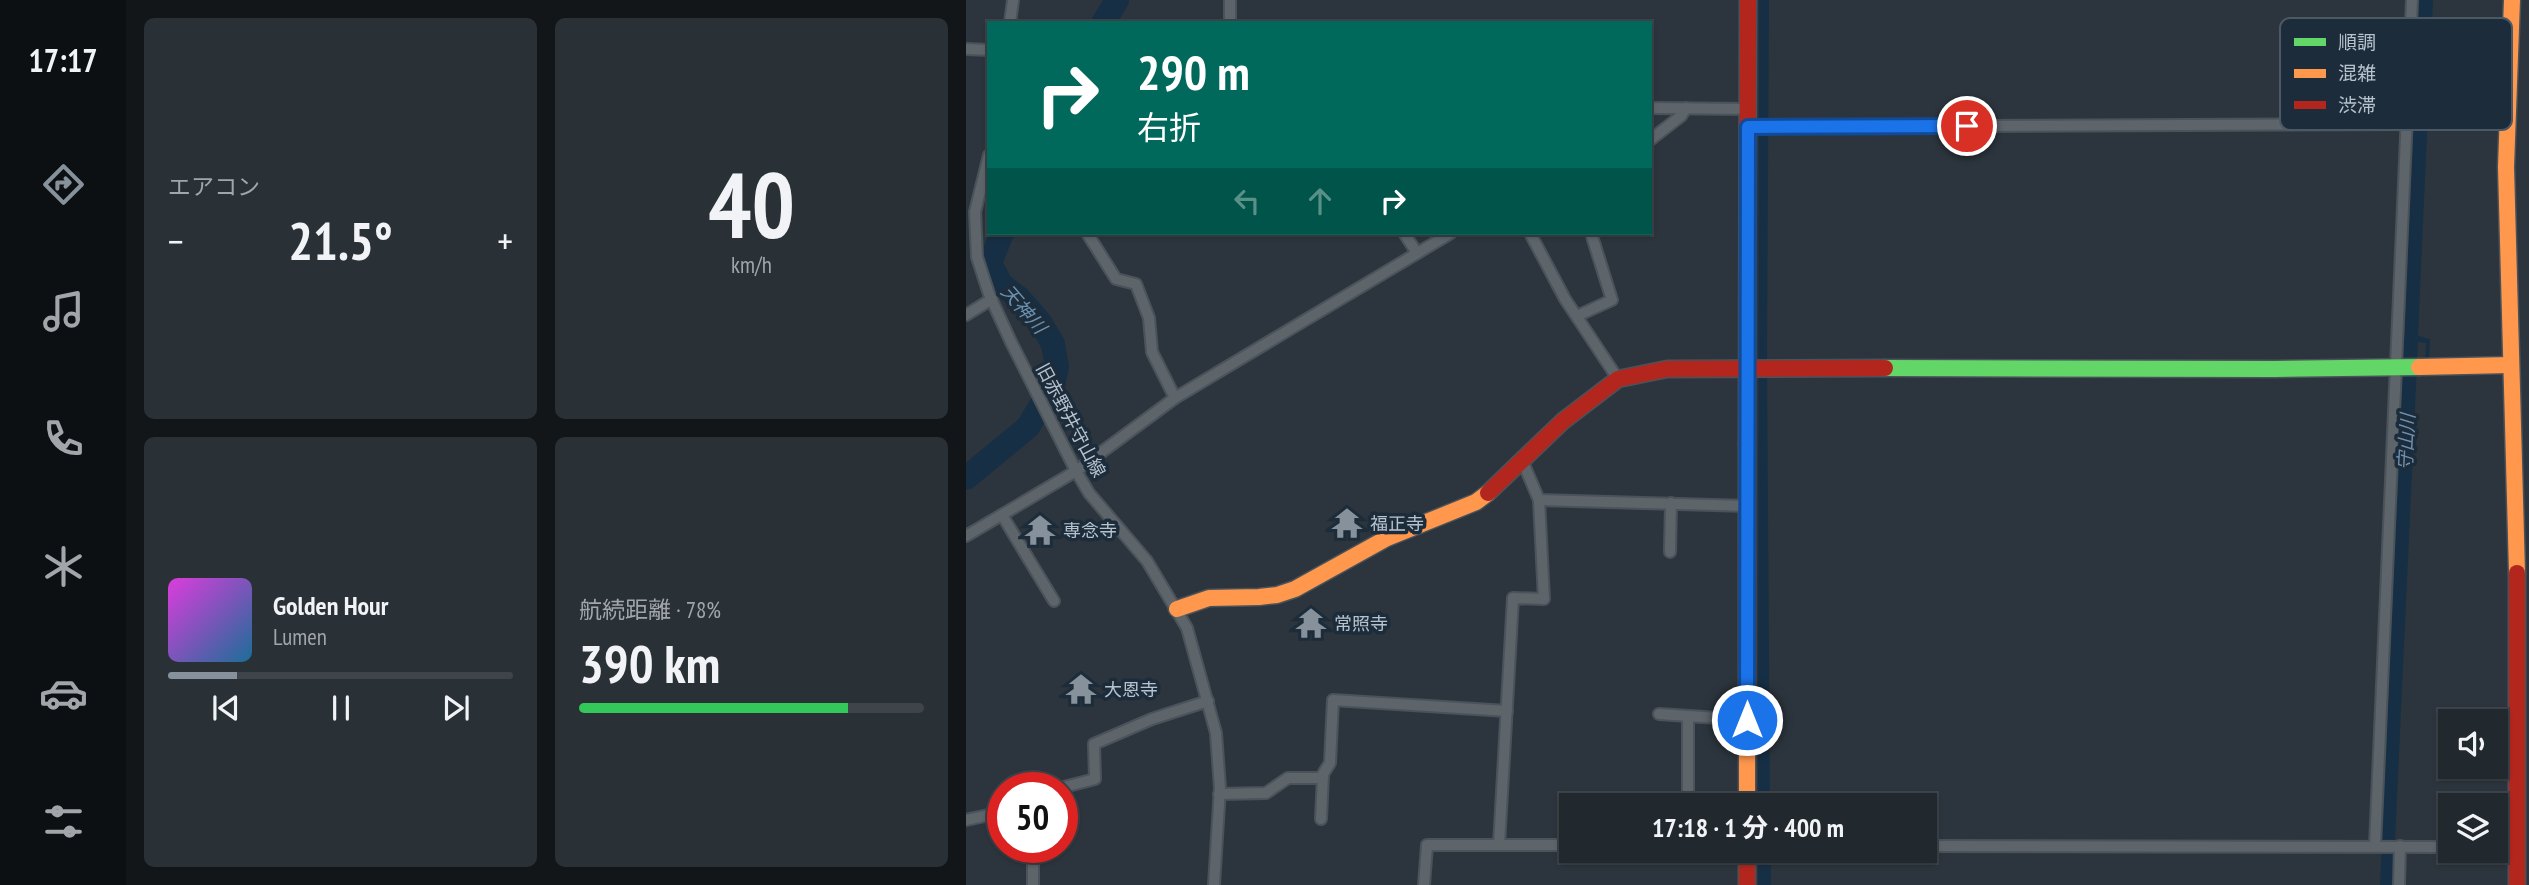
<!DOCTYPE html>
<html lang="ja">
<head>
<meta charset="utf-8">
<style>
	body { margin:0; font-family:"PT Sans Narrow","Noto Sans JP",sans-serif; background:#293036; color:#f1f3f6; height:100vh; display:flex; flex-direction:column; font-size:26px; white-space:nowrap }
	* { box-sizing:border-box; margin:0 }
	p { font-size:23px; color:#a2a6aa }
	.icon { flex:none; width:38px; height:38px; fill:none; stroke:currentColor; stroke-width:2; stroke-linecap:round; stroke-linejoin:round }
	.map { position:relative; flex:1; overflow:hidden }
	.side { display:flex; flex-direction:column; gap:18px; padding:18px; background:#121619; width:840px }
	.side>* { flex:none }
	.guide { position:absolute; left:21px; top:21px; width:665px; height:214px; border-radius:0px; box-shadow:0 2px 5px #0004,0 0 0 2px #3e444a; background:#00695c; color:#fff; overflow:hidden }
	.fabs { position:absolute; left:1472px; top:709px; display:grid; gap:14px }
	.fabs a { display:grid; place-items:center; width:70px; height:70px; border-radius:0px; background:#21282e; box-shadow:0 2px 5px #0004,0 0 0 2px #3e444a; font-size:35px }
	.speed { position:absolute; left:21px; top:772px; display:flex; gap:14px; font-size:35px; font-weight:700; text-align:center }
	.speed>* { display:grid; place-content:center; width:91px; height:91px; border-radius:50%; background:#21282e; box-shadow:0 2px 5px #0004,0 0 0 2px #3e444a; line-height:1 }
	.speed .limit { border:10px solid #d22; background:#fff; color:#111 }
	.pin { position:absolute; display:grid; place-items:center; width:60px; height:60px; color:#fff; margin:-30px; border:4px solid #fff; border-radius:50%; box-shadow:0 2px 7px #0007 }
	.me { position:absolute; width:77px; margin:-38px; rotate:0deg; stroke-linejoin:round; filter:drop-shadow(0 0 5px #0008) }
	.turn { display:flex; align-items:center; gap:24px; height:147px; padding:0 35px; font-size:32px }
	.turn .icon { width:91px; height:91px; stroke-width:2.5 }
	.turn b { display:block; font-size:49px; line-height:60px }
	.lanes { display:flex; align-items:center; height:66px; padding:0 35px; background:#0003; justify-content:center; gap:35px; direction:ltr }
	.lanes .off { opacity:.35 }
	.big { font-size:52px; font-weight:700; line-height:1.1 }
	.side .widget { flex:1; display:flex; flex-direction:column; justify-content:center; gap:10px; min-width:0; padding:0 24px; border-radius:10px; background:#293036 }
	.side .dial { align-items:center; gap:0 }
	.dial b { font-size:91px; line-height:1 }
	.song { display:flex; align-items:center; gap:21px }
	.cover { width:84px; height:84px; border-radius:10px; background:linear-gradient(135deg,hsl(300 70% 55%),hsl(200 70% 35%)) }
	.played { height:7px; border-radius:4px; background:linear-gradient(90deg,#86919b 20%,#3e444a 20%) }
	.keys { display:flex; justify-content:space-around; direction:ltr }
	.heat { display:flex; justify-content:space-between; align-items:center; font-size:38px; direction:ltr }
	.charge { height:10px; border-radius:5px; background:linear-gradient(90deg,#34c759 78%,#3e444a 0) }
	.side .tiles { flex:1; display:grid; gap:18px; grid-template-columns:repeat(2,1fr) }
	.trip { position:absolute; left:593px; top:793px; width:378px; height:70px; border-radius:0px; background:#21282e; box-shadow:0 2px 5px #0004,0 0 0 2px #3e444a; font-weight:700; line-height:70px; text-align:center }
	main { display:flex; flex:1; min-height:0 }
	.dock { display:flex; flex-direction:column; width:126px; justify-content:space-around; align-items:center; background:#0d1012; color:#a2a6aa }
	.dock .icon { width:49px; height:49px }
	.dock .current { color:#86919b }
	.dock b { font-size:32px; color:#f1f3f6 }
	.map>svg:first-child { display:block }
	.water { fill:#172f44 }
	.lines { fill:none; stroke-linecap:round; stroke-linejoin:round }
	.river { stroke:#172f44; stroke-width:24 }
	.street-casing { stroke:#4a525a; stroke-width:14 }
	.fast-casing { stroke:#4a525a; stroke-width:19 }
	.slow-casing { stroke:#4a525a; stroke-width:19 }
	.jam-casing { stroke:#4a525a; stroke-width:19 }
	.street { stroke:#5d646a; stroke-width:10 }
	.fast { stroke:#63d668; stroke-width:16 }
	.slow { stroke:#ff974d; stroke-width:16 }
	.jam { stroke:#b3261e; stroke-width:16 }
	.route-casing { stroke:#114b97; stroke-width:18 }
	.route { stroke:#1a73e8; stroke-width:12 }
	.labels { text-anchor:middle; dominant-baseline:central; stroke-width:7; stroke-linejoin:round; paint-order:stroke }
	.street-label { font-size:18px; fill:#b6c2ce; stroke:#1d2c3a }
	.poi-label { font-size:18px; fill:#b6c2ce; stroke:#1d2c3a; text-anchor:start }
	.water-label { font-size:19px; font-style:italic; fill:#6c91b0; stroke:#1d2c3a }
	.key { fill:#1d2c3a; stroke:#4b5966; stroke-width:2 }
	.key-label { font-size:19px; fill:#b6c2ce }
</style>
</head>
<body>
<main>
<nav class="dock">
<b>17:17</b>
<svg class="icon current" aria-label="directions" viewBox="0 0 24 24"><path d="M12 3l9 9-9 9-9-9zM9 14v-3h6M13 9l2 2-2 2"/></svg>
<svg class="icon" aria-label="music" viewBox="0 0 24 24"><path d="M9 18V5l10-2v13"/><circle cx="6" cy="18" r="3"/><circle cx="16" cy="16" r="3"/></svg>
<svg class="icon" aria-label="phone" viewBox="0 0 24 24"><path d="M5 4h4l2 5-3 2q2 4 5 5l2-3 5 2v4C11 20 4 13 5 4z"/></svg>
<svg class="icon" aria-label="climate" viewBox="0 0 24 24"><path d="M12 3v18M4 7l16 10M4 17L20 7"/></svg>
<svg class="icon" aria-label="car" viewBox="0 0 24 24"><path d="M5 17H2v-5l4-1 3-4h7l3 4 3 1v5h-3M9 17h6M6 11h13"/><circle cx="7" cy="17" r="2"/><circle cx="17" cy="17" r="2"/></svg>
<svg class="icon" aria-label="filters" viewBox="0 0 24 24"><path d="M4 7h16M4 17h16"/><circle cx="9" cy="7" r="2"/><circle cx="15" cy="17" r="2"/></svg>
</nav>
<section class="side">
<div class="tiles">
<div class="widget"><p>エアコン</p>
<div class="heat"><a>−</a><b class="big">21.5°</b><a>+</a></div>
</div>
<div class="widget dial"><b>40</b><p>km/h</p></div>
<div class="widget">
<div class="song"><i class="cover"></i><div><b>Golden Hour</b><p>Lumen</p></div></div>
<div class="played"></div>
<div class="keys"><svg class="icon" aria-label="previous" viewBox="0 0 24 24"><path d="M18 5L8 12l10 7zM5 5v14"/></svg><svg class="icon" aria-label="pause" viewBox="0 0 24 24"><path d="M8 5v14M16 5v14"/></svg><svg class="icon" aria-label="next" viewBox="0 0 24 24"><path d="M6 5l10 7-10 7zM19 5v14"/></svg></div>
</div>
<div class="widget"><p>航続距離 · 78%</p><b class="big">390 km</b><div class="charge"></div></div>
</div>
</section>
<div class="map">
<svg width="1563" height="885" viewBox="0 0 1563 885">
	<rect width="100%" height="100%" fill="#2c353d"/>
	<g class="water">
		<path d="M793,0H803L801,360L804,805H792Z"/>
		<path d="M1453,0H1467L1452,336L1464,339L1463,359H1459L1460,343L1452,342L1427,885H1414Z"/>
		<rect x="792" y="851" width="13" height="34"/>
	</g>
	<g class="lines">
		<g class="river">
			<path d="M137,23L151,0"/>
			<path d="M0,478L62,427L87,385L91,367L87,344L74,322L54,299L35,284L24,263L36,233"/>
		</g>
		<defs>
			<g id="street">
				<path d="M44,23L47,0"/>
				<path d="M264,23V0"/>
				<path d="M0,49L23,50"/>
				<path d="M684,108L781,109"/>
				<path d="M782,127L1440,124"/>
				<path d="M684,140L715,116L720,108"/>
				<path d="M23,155L9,212L11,257L23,294L45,342L110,471L123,493L181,561L221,628L250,733L254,788L248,885"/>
				<path d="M121,233L150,279L170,284L183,318L186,352L209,398"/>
				<path d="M438,233L451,253"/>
				<path d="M564,233L599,299L652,379"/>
				<path d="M0,315L26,299"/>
				<path d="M611,316L646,300L625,233"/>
				<path d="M573,500L782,506"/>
				<path d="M36,515L88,601"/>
				<path d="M0,536L110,471L209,398L485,233"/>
				<path d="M704,552L705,503"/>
				<path d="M693,714L781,720"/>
				<path d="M94,788L129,779L128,744L186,719L242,701"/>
				<path d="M253,794L300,793L322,778H357"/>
				<path d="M722,805V716"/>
				<path d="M355,819L357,774L364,763L367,700L541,711"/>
				<path d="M0,820L37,812"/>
				<path d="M533,845L547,598L578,599L573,500L556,460"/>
				<path d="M959,846L1484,847"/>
				<path d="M1409,846L1446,0"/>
				<path d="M64,847L67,862V885"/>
				<path d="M1530,847H1551"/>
				<path d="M458,885L461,845H606"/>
				<path d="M1433,885L1434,846"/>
			</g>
			<path id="fast" d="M919,368L1309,369L1453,367"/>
			<g id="slow">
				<path d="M1546,0L1540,167L1551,573"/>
				<path d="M1453,367L1544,365"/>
				<path d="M211,609L243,598L293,597L311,595L329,589L421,538L510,502L522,493"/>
				<path d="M781,805V443"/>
			</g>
			<g id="jam">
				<path d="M781,443L782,0"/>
				<path d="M522,493L597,421L652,379L701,369L919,368"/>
				<path d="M1551,573V885"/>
				<path d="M781,850V885"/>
			</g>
		</defs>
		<use href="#street" class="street-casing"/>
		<use href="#fast" class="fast-casing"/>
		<use href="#slow" class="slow-casing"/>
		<use href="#jam" class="jam-casing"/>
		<use href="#street" class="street"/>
		<use href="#fast" class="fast"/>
		<use href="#slow" class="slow"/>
		<use href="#jam" class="jam"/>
	</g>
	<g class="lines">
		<defs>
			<path id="route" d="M781,720L782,127L1001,126"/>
		</defs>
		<use href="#route" class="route-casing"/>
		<use href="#route" class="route"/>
	</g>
	<defs>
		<symbol id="temple-bare" viewBox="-9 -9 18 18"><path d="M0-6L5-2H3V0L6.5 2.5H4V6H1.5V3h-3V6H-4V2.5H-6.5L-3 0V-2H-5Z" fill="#86919b" stroke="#1d2c3a" stroke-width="2.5" paint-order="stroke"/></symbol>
	</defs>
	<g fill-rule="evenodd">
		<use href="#temple-bare" x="359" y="501" width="44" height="44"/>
		<use href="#temple-bare" x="52" y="508" width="44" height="44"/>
		<use href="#temple-bare" x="323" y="601" width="44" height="44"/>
		<use href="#temple-bare" x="93" y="667" width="44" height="44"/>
	</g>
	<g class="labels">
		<g class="street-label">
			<text transform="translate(105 420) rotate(62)">旧赤野井守山線</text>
		</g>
		<g class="poi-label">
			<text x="404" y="523">福正寺</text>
			<text x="97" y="530">専念寺</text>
			<text x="368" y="623">常照寺</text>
			<text x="138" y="689">大恩寺</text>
		</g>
		<g class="water-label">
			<text transform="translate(58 309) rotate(49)">天神川</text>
			<text transform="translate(1440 442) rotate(-87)">守山川</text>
		</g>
	</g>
	<rect x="1314" y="18" width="232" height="112" rx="10" class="key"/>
	<rect x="1328" y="38" width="32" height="8" fill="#63d668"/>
	<rect x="1328" y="69" width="32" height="9" fill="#ff974d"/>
	<rect x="1328" y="101" width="32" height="8" fill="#b3261e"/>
	<g class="key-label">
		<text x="1372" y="49">順調</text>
		<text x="1372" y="80">混雑</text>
		<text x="1372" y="112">渋滞</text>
	</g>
</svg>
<div class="fabs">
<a><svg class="icon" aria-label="sound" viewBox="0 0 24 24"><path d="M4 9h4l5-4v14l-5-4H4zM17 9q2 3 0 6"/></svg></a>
<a><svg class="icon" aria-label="layers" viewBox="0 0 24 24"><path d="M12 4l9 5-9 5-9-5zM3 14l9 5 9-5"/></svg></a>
</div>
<div class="speed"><div class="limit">50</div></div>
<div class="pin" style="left:1001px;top:126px;background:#d93025"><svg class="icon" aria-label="arrive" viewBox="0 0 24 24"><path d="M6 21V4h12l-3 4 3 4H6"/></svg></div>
<svg class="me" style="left:781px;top:720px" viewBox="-20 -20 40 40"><circle r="17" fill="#1a73e8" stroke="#fff" stroke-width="3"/><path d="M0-11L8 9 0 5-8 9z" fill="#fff"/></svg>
<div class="trip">17:18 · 1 分 · 400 m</div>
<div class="guide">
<div class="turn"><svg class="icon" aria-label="right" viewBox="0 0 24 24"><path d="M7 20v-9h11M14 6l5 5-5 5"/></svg><div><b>290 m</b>右折</div></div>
<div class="lanes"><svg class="icon off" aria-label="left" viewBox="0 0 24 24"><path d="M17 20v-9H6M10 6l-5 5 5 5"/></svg><svg class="icon off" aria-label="ahead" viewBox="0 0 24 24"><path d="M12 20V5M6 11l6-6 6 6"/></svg><svg class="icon" aria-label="right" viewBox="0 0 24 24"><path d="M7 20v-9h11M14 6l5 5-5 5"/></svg></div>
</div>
</div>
</main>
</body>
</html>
